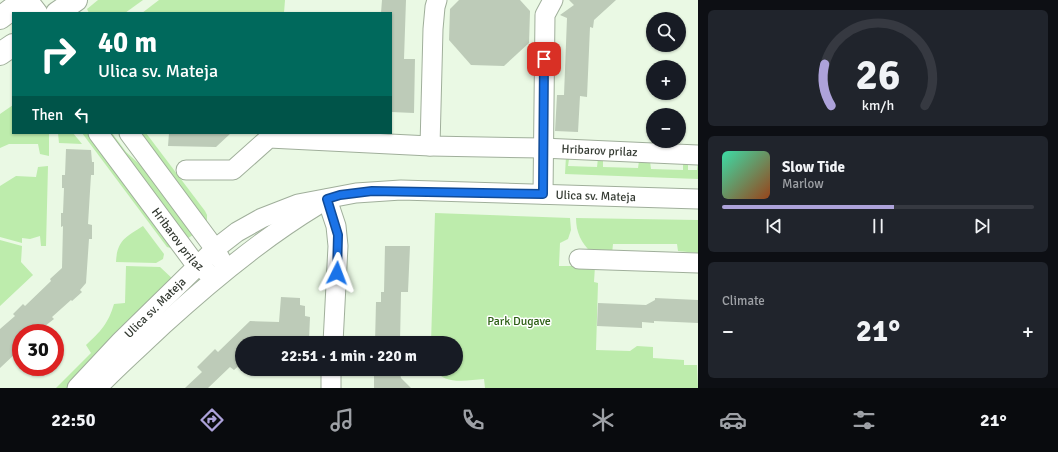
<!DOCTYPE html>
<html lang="en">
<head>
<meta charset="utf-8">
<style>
	body { margin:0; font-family:Signika,sans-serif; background:#20242c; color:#f1f3f6; height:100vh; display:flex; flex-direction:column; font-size:15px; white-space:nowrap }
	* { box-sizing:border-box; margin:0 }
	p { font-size:13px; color:#9ea1a6 }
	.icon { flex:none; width:22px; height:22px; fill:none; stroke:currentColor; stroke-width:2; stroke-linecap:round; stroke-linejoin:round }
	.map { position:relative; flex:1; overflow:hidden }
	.details { display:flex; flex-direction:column; gap:10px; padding:10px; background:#0d0f14; width:360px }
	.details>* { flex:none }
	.guide { position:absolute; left:12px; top:12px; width:380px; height:122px; border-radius:0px; box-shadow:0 1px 3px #0004; background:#00695c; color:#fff; overflow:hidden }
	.fabs { position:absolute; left:646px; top:12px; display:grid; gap:8px }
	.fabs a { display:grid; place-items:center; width:40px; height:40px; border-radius:50%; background:#171b24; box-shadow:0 1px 3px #0004; font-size:20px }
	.speed { position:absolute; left:12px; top:324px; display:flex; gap:8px; font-size:20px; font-weight:700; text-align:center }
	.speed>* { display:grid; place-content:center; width:52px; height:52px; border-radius:50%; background:#171b24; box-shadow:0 1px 3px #0004; line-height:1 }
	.speed .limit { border:6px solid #d22; background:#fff; color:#111 }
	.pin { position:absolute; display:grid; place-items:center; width:34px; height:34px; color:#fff; margin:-17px; border-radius:8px; box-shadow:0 2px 6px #0006 }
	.me { position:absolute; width:44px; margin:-22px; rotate:3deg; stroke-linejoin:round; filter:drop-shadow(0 0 3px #0008) }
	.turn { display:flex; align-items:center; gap:14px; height:84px; padding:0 20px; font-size:18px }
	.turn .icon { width:52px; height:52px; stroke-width:2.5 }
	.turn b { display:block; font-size:28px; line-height:34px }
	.then { display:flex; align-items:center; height:38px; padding:0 20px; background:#0003; gap:8px; font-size:15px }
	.big { font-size:30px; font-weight:800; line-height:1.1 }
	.details .card { flex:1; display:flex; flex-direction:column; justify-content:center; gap:6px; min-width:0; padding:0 14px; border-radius:6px; background:#20242c }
	.details .dial { align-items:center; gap:0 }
	.dial svg { height:104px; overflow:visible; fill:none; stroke:#363941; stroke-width:7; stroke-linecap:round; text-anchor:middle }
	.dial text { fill:#f1f3f6; stroke:none }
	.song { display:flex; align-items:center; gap:12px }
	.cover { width:48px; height:48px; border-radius:6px; background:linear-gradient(135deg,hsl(160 70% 55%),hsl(20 70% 35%)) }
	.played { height:4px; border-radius:2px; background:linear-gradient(90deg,#ada2da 55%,#363941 55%) }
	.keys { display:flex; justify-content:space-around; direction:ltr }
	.heat { display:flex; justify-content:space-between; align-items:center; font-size:22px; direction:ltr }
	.trip { position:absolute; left:235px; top:336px; width:228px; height:40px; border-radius:20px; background:#171b24; box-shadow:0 1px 3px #0004; font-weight:800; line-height:40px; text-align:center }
	.dock { display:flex; height:64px; justify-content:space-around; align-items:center; background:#090b0e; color:#9ea1a6 }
	.dock .icon { width:28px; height:28px }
	.dock .current { color:#ada2da }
	.dock b { font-size:18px; color:#f1f3f6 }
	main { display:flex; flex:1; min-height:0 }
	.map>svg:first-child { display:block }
	.green { fill:#bdecac }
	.building { fill:#bdcbb8 }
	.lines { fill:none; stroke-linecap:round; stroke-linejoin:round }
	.minor-casing { stroke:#a0af9b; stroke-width:21 }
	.major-casing { stroke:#a0af9b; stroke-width:24 }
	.minor { stroke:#fff; stroke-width:19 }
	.major { stroke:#fff; stroke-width:22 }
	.route-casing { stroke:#114b97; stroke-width:10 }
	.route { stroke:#1a73e8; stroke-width:7 }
	.labels { text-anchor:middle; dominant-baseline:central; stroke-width:3; stroke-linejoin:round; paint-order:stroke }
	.street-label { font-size:12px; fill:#343a32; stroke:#fff }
	.park-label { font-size:12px; fill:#2e6016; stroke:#fff }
</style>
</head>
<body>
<main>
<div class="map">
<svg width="698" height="388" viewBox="0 0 698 388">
	<rect width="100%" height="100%" fill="#eaf9e4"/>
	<g class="green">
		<path d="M98,0H143L125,13H89L87,9Z"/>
		<path d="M159,0H285L284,13H142Z"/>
		<path d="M13,105V133H49V156L40,154L38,144H9L0,148V114Z"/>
		<path d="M58,133H73L82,144L59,143Z"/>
		<path d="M82,133H89L174,249L167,247Z"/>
		<path d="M107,133H112L126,152L147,171L194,234L187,239Z"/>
		<path d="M138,133H146L205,211L207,215V222L204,221Z"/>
		<path d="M566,156L569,159L568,166L597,167L598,158L603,159V167L638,168L639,161H650L651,169L683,170V161H688V170H697L698,160V179L565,174Z"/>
		<path d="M48,166L46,246H41L40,236L30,239L22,238V243L0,237V186L16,176L36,177L38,167Z"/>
		<path d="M435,213L570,218L571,230L568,239L560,243L559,266H595L594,282L598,283L596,350L630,351L637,346L653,347V358L684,360V365H697L698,388H485L484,379C468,380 444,386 435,369H456V343H431Z"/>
		<path d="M576,218L698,220V253L678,251L677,244H613L612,254L592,253C581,243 576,232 576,218Z"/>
		<path d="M143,226L164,254L163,259L156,263L116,262C117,240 126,237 143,226Z"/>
		<path d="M0,240L22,246L21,262L33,275L0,306Z"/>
		<path d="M126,266L160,267L175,281L70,388H56L91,353L86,345C101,331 108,324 114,304L125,303Z"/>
	</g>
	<g class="building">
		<path d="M382,0H406L404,59H415L414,113L391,112V13H381Z"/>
		<path d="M459,0H520L530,11L529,43L504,66L471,65L449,40L450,9Z"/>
		<path d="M569,0H616L594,20L593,28L590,27L587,97L580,96L578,132L555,131L557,95H564L567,18L560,15L574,5Z"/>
		<path d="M169,133H231L216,147L168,146Z"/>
		<path d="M66,149L91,150L92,162H94V175H91L88,224L92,225V239H89L86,283L80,290L82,292L72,301L71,300L52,317L54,319L36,333H21V342L13,349L16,353L0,368V329L15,316L13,314L23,304L25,306L51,281L50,279L62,268L63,226L61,227V213H63L64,188H62V175H65Z"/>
		<path d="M385,246H410L408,292H401L400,343H375L376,302H381V292H384Z"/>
		<path d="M281,297L300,298V305L305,306V316L310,317L309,340L301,339V343L265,339V343H242V363L234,370L230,367L208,388H185L202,372L197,367L215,349L218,352L250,321L279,322Z"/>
		<path d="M655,298L698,300V323L654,321V323L642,322V328L597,326L598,303L646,305L655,300Z"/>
		<path d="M374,369H399L401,378L411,388H374Z"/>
	</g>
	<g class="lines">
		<defs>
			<g id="minor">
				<path d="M28,0L38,13"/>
				<path id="s1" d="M98,133L193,261L208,273"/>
				<path d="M129,133L215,249L221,260"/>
				<path d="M430,146L433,29L435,7L437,0"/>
				<path id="s2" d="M186,170H233L269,138L430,146L542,148L698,155"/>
				<path d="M543,194L545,15L553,0"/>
				<path d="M327,199L336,226L338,246L333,343"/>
				<path d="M579,259L698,263"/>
				<path d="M331,369V388"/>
				<path id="s3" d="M77,388L121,341L215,249L237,232L262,218L298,204L356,193L401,190L698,199"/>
				<path d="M97,388C118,366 141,346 163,325C211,281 260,240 316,206"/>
			</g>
			<g id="major">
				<path d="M57,13L76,0"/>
				<path d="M0,18L24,0"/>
				<path d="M0,54L13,45"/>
			</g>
		</defs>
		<use href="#minor" class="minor-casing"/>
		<use href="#major" class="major-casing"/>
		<use href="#minor" class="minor"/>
		<use href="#major" class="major"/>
	</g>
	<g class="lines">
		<defs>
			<path id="route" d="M337,273L338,235L327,199L340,195L372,191L543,194L544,59"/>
		</defs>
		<use href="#route" class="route-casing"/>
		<use href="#route" class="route"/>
	</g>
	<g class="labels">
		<g class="street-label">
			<text stroke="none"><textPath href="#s2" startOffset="426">Hribarov prilaz</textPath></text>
			<text stroke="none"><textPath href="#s3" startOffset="590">Ulica sv. Mateja</textPath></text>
			<text stroke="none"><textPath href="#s1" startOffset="133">Hribarov prilaz</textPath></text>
			<text stroke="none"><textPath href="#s3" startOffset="112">Ulica sv. Mateja</textPath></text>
		</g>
		<g class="park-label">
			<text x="519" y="321">Park Dugave</text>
		</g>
	</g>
</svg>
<div class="fabs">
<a><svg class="icon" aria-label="search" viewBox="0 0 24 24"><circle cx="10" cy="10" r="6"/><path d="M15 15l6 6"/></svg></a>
<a>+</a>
<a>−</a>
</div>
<div class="speed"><div class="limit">30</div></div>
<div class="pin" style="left:544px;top:59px;background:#d93025"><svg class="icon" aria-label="arrive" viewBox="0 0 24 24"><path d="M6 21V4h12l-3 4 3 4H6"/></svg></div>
<svg class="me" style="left:337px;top:273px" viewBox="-20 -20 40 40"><path d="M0-17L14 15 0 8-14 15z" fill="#1a73e8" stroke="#fff" stroke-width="4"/></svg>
<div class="trip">22:51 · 1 min · 220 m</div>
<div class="guide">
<div class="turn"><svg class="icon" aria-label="right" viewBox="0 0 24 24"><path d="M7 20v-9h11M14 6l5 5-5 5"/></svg><div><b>40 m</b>Ulica sv. Mateja</div></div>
<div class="then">Then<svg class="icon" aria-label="left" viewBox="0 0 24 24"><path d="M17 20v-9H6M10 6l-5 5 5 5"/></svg></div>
</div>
</div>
<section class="details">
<div class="card dial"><svg viewBox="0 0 100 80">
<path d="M14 69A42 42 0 1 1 86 69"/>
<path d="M14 69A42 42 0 0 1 9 37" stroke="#ada2da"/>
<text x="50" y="56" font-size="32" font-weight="700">26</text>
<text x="50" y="72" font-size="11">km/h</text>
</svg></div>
<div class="card">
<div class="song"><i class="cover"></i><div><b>Slow Tide</b><p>Marlow</p></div></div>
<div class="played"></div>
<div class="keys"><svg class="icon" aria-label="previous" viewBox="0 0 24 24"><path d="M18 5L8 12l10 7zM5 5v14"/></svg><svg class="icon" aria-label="pause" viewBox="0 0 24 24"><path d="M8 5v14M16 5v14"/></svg><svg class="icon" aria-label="next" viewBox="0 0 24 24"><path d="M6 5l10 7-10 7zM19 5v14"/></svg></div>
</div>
<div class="card"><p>Climate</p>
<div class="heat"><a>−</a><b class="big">21°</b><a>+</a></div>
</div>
</section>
</main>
<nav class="dock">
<b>22:50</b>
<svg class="icon current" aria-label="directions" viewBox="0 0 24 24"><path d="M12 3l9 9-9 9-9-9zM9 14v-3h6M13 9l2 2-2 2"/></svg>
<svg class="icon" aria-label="music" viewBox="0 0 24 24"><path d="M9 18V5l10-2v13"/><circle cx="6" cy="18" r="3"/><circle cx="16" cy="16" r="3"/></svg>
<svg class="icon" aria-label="phone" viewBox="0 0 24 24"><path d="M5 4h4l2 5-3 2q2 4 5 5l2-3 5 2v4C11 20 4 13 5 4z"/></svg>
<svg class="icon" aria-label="climate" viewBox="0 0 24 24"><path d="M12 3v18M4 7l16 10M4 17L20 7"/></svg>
<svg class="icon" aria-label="car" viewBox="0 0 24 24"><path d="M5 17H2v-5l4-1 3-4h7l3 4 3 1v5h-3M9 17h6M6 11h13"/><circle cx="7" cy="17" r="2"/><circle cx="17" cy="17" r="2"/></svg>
<svg class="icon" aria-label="filters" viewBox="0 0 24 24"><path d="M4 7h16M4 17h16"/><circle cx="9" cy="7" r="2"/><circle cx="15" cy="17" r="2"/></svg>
<b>21°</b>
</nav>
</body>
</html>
